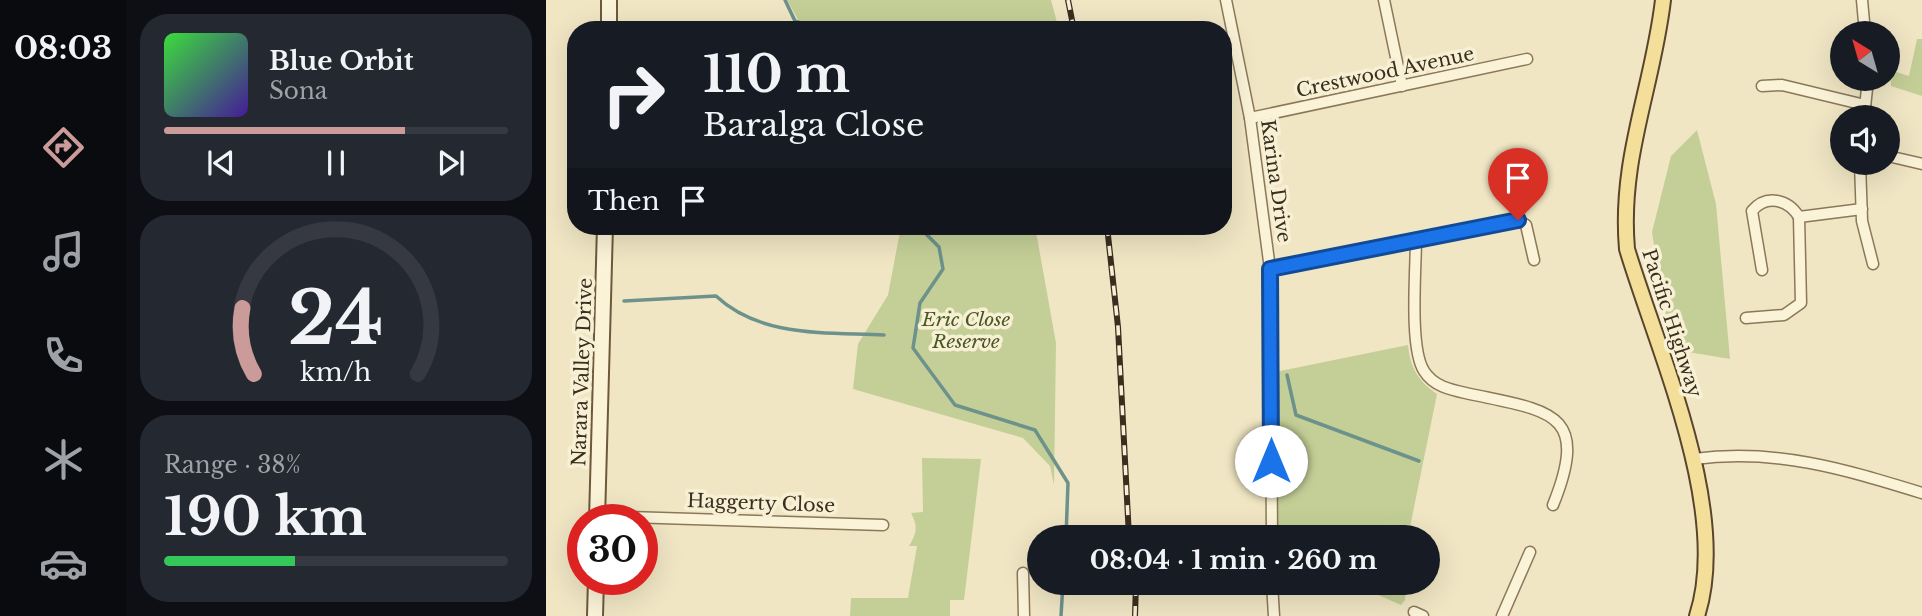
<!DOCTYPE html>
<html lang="en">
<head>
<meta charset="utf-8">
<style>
	body { margin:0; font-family:"Libre Baskerville",serif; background:#242831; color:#f1f3f6; height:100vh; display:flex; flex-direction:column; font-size:26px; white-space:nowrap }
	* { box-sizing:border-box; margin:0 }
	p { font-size:23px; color:#9ea1a6 }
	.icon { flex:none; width:38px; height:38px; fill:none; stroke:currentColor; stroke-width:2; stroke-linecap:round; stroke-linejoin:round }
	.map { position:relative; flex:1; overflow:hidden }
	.drawer { display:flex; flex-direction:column; gap:14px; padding:14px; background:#0d0f14; width:420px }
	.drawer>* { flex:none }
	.banner { position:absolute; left:21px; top:21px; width:665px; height:214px; border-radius:28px; box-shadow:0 7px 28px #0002; background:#171b24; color:#f1f3f6; overflow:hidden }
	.needle { width:46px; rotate:323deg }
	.controls { position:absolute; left:1284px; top:21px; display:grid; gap:14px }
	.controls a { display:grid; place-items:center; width:70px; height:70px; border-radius:50%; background:#171b24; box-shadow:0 7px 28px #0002; font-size:35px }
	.speed { position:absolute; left:21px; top:504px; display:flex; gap:14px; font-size:35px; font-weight:700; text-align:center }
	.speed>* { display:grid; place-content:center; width:91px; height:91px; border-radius:50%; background:#171b24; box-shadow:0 7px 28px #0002; line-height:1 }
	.speed .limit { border:10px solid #d22; background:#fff; color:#111 }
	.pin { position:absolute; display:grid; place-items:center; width:60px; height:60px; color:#fff; margin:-72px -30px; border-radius:50% 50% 50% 0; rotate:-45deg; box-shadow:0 0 7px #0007 }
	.pin .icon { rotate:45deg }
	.me { position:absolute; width:77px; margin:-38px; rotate:0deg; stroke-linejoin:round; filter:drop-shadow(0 0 5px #0008) }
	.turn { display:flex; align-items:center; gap:24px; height:147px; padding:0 21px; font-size:32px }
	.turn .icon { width:91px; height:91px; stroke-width:2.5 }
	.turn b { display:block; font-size:49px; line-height:60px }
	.then { display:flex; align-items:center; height:66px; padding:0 21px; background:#0003; gap:14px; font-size:26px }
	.big { font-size:52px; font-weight:700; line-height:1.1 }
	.drawer .card { flex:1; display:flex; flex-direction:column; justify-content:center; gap:10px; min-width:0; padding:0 24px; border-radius:28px; background:#242831 }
	.drawer .dial { align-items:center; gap:0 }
	.dial svg { height:182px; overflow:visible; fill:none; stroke:#363941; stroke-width:7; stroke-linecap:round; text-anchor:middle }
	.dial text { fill:#f1f3f6; stroke:none }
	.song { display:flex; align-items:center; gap:21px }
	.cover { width:84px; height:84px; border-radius:10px; background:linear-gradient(135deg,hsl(120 70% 55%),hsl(260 70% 35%)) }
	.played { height:7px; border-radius:4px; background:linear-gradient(90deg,#cb9b99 70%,#363941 70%) }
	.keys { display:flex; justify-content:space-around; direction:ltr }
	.charge { height:10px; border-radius:5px; background:linear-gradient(90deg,#34c759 38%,#363941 0) }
	.trip { position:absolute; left:481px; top:525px; width:413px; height:70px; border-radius:35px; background:#171b24; box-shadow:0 7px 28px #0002; font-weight:700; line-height:70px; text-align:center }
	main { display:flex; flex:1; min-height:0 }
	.dock { display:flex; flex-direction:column; width:126px; justify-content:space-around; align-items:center; background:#090b0e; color:#9ea1a6 }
	.dock .icon { width:49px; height:49px }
	.dock .current { color:#cb9b99 }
	.dock b { font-size:32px; color:#f1f3f6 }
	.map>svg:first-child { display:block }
	.green { fill:#c4cf97 }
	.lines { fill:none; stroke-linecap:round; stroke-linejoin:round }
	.stream { stroke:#6c928b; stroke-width:3.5 }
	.minor-casing { stroke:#8b7859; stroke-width:13 }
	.secondary-casing { stroke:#6d593c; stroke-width:18 }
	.primary-casing { stroke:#59452e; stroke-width:18 }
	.minor { stroke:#faf3d8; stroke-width:10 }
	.secondary { stroke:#faf3d8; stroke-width:14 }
	.primary { stroke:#f4df9a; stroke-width:14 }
	.rail-casing { stroke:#3b2e1e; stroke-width:6 }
	.rail { stroke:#f7f0d4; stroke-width:3.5; stroke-dasharray:10; stroke-linecap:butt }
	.route-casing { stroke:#114b97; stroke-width:18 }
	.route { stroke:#1a73e8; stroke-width:12 }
	.labels { text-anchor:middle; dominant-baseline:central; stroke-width:7; stroke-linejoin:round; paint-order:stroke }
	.street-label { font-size:19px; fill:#3b2e1e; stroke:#f7f0d4 }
	.park-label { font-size:19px; font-style:italic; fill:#475824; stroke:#f7f0d4 }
</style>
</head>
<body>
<main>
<nav class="dock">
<b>08:03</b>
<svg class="icon current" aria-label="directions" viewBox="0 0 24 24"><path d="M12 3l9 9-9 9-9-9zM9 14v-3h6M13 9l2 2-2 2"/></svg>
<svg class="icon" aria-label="music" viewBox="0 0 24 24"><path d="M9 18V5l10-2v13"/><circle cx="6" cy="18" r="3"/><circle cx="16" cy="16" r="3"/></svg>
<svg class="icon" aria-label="phone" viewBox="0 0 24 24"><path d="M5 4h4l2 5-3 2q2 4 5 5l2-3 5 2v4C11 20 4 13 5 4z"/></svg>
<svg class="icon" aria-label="climate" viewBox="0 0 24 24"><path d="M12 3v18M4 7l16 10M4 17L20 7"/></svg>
<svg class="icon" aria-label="car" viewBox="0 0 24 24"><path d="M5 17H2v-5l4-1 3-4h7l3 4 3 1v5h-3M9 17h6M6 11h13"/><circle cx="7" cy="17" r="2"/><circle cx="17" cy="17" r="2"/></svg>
</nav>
<section class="drawer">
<div class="card">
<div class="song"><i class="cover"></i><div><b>Blue Orbit</b><p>Sona</p></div></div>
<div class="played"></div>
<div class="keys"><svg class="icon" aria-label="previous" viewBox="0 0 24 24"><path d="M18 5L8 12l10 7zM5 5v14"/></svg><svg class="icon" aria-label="pause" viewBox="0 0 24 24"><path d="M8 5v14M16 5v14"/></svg><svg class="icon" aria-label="next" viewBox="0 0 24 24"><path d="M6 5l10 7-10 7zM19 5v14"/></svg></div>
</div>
<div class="card dial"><svg viewBox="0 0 100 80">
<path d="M14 69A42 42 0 1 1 86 69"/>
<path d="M14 69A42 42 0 0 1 9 40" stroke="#cb9b99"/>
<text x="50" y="56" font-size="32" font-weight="700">24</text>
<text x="50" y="72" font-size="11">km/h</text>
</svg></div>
<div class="card"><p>Range · 38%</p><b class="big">190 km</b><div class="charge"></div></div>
</section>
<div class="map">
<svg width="1376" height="616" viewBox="0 0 1376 616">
	<rect width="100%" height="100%" fill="#f0e6c4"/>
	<g class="green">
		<path d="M241,0H505L513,30H258Z"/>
		<path d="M1371,39H1376V96L1345,86L1344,70L1363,76Z"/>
		<path d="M1151,130L1170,204L1184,359L1124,349L1106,232L1125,156Z"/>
		<path d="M355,226H489L510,343L508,485L504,466L477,438L307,389L312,344L342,295Z"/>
		<path d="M862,345C864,367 872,381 891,394L862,537H732L729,372Z"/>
		<path d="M376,458L435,459L418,600H404V616H304L305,598H362L371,546H363C371,533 372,526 365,513L377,512Z"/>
		<path d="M805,583H860L859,600L855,605Z"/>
	</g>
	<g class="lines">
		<g class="stream">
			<path d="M239,0L249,21L275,30"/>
			<path d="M372,226L393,247L397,269L374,303L367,348L409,405L489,430L522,483L520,537"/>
			<path d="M78,301L170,296C215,338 280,332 338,335"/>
			<path d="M741,375L750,415L873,461"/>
			<path d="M515,616L517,583"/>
		</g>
		<defs>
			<g id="minor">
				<path d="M680,0L704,118L724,269L726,537"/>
				<path d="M838,0L856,86"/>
				<path d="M1316,0L1319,33"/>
				<path d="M1216,86L1236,85L1319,105"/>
				<path d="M1318,117L1322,79"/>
				<path d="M704,118L981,59"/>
				<path d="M1342,156L1376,164"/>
				<path d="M1314,163L1316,221L1327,264"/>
				<path d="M870,239C870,269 863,348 878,371C888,387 906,390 924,394C1003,411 1045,411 1007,505"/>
				<path d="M724,269L972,220L980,225L988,260"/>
				<path d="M1216,270L1206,211C1220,194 1242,199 1253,217L1316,209"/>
				<path d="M1200,318L1238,315L1255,303L1253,217"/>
				<path d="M1148,459C1230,448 1298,469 1376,493"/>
				<path d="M51,516L337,525"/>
				<path d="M477,573L478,616"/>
				<path d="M726,583L728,616"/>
				<path d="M868,612L877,616"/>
				<path d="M956,616L984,552"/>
			</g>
			<g id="secondary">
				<path d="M63,0V30"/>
				<path d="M51,520L59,226"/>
				<path d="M49,616L50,579"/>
			</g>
			<path id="primary" d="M1117,0C1107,87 1073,159 1081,249C1112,352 1185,511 1151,616"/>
		</defs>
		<use href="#minor" class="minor-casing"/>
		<use href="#secondary" class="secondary-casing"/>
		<use href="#primary" class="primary-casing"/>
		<use href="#minor" class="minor"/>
		<use href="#secondary" class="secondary"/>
		<use href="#primary" class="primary"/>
		<defs>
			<g id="rail">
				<path d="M522,0L528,30"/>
				<path d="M561,226L572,327L583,537"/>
				<path d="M589,616L590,583"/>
			</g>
		</defs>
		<use href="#rail" class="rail-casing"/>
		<use href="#rail" class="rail"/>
	</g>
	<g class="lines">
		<defs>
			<path id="route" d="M725,461L724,269L972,220"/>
		</defs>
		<use href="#route" class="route-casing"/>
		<use href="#route" class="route"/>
	</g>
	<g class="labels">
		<g class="street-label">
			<text transform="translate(839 72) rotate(-12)">Crestwood Avenue</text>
			<text transform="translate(730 181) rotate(82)">Karina Drive</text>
			<text transform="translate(1126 323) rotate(72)">Pacific Highway</text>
			<text transform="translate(36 372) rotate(-88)">Narara Valley Drive</text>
			<text transform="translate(215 503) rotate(2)">Haggerty Close</text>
		</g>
		<g class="park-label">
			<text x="420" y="319">Eric Close<tspan x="420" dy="22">Reserve</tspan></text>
		</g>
	</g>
</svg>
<div class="controls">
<a><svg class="needle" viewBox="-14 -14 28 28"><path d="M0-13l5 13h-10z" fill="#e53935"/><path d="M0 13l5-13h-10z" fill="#9ea1a6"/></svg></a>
<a><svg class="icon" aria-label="sound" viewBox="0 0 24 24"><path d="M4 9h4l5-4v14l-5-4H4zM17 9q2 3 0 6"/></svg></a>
</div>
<div class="speed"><div class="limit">30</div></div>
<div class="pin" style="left:972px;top:220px;background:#d93025"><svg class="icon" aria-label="arrive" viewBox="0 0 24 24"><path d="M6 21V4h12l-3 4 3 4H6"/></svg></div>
<svg class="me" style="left:725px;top:461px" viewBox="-20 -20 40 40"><circle r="19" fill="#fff"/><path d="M0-13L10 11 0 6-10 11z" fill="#1a73e8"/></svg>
<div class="trip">08:04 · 1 min · 260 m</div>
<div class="banner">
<div class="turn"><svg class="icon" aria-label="right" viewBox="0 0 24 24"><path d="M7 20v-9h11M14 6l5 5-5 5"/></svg><div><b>110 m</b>Baralga Close</div></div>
<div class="then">Then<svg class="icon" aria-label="arrive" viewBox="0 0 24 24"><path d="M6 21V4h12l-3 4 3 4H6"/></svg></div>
</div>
</div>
</main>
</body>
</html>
